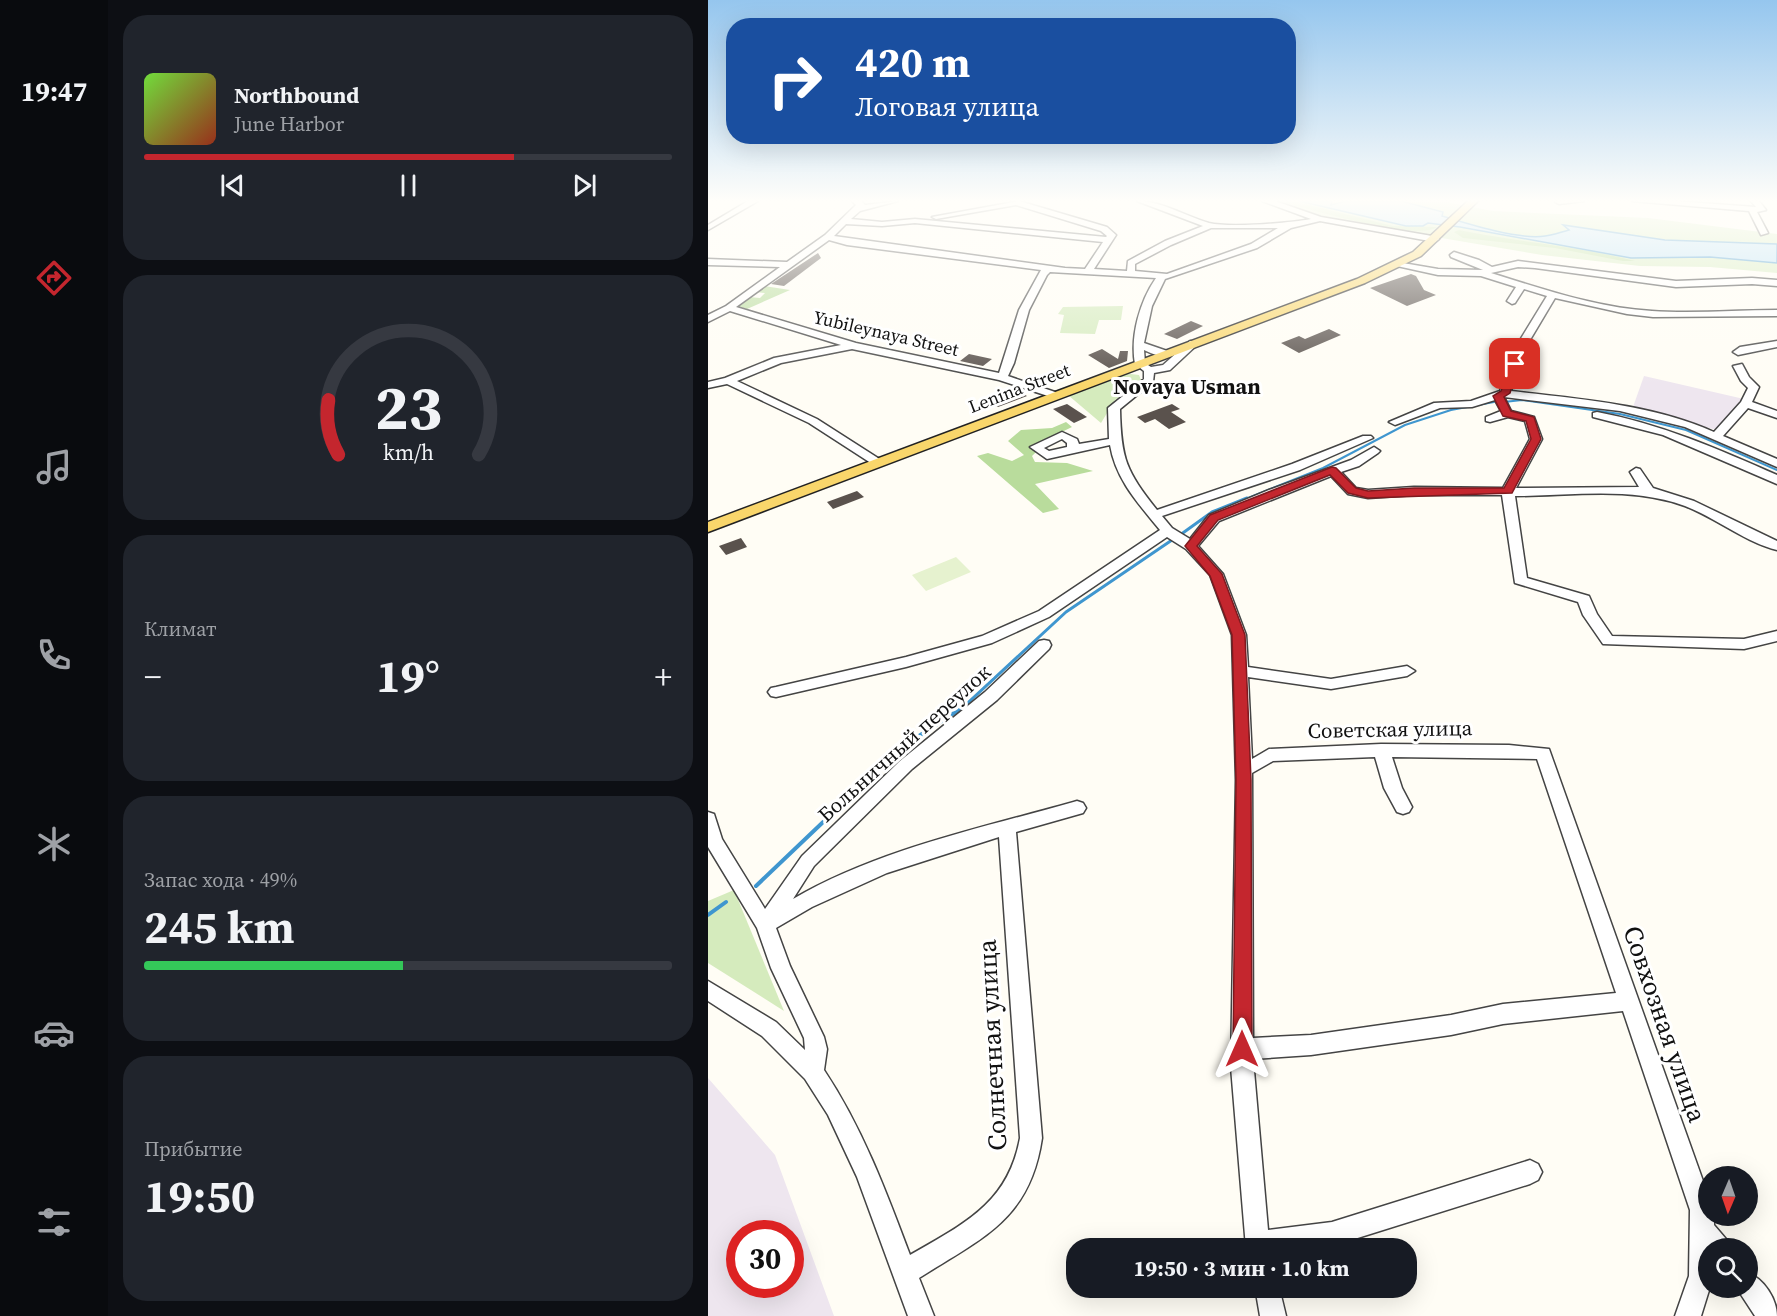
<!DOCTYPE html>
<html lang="ru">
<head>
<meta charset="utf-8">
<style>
	body { margin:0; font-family:"Source Serif 4",serif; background:#20242c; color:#f1f3f6; height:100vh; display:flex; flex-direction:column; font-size:22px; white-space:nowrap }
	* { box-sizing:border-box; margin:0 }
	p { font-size:20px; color:#9ea1a6 }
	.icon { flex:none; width:33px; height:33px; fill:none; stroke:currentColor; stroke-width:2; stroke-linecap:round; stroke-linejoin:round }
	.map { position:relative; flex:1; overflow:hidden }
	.drawer { display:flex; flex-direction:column; gap:15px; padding:15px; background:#0d0f14; width:600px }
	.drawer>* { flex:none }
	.top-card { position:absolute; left:18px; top:18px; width:570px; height:126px; border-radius:24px; box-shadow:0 6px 24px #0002; background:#1a4fa0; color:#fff; overflow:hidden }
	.needle { width:39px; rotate:182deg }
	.buttons { position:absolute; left:990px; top:1166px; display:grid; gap:12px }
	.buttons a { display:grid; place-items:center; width:60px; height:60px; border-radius:50%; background:#171b24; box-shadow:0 6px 24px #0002; font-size:30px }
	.speed { position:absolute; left:18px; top:1220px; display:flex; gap:12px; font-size:30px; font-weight:700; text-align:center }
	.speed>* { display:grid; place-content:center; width:78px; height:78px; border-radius:50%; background:#171b24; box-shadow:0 6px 24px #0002; line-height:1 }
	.speed .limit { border:9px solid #d22; background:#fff; color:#111 }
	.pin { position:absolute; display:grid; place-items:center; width:51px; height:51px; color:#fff; margin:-26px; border-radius:12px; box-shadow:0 3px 9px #0006 }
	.me { position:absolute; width:66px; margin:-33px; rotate:0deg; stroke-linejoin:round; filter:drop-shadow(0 0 4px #0008) }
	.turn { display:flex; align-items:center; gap:21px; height:126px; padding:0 30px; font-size:27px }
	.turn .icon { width:78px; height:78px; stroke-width:2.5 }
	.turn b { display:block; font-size:42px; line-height:51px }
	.big { font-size:45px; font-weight:700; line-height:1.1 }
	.drawer .card { flex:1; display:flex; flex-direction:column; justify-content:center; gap:9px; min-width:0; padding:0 21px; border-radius:24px; background:#20242c }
	.drawer .dial { align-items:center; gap:0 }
	.dial svg { height:156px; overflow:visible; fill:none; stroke:#363941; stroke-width:7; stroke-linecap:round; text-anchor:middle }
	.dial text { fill:#f1f3f6; stroke:none }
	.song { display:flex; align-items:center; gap:18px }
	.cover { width:72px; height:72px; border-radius:9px; background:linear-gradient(135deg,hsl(100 70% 55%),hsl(10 70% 35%)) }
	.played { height:6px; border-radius:3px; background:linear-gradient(90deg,#c4262e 70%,#363941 70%) }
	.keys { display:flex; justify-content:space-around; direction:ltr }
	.heat { display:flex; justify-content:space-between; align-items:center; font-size:33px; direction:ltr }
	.charge { height:9px; border-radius:4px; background:linear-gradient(90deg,#34c759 49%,#363941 0) }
	.trip { position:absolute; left:358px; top:1238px; width:351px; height:60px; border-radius:24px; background:#171b24; box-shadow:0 6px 24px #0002; font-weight:700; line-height:60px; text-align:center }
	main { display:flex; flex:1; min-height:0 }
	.tabs { display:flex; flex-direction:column; width:108px; justify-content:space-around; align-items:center; background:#090b0e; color:#9ea1a6 }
	.tabs .icon { width:42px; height:42px }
	.tabs .active { color:#c4262e }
	.tabs b { font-size:27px; color:#f1f3f6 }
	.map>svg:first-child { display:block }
	.industrial { fill:#eee6ef; fill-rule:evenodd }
	.green { fill:#d5ebbd }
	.forest { fill:#b9dc9c }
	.pitch { fill:#e6f2cf }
	.water { fill:#b9e0f7; stroke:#3f96cf; stroke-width:1.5 }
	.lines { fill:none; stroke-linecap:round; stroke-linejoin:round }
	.stream-far2 { stroke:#3f96cf; stroke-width:2 }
	.stream-far1 { stroke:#3f96cf; stroke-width:3 }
	.stream { stroke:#3f96cf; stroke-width:4 }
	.building { fill:#5a524d }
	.minor-casing { stroke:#444; stroke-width:3 }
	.major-casing { stroke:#222; stroke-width:3 }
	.minor { fill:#fff; fill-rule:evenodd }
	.major { fill:#f9d66b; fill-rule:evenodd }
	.route { fill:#c4262e; stroke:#7f191e; stroke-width:1.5 }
	.labels { text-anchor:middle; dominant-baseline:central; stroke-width:6; stroke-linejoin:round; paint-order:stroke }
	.far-street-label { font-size:18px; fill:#111; stroke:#fff }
	.street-label { font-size:21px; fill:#111; stroke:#fff }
	.far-district-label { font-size:22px; font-weight:bold; fill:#111; stroke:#fff }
	.near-street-label { font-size:26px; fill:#111; stroke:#fff }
</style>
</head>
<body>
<main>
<nav class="tabs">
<b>19:47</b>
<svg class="icon active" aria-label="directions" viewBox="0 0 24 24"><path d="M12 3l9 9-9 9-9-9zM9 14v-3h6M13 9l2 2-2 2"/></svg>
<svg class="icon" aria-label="music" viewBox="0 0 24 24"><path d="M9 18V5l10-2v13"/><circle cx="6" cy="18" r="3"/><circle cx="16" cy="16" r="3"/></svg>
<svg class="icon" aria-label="phone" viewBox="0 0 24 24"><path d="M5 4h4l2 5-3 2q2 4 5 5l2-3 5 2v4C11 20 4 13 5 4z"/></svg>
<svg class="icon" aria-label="climate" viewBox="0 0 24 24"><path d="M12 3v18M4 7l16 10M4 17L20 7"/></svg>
<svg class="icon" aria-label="car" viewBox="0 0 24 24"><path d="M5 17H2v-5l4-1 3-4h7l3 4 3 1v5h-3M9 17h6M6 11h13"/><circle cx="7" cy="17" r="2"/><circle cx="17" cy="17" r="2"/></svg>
<svg class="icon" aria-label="filters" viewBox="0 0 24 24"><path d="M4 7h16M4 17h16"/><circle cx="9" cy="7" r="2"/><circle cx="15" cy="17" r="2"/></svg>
</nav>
<section class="drawer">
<div class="card">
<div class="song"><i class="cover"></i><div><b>Northbound</b><p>June Harbor</p></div></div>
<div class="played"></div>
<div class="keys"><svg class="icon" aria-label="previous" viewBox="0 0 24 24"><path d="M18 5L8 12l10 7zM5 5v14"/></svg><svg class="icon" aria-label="pause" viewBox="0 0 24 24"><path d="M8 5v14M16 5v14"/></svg><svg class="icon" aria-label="next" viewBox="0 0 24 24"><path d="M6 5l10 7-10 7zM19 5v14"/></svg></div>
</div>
<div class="card dial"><svg viewBox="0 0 100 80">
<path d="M14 69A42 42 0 1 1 86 69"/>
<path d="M14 69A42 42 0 0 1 9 41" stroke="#c4262e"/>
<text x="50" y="56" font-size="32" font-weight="700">23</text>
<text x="50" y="72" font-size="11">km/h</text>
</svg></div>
<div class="card"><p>Климат</p>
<div class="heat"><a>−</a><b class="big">19°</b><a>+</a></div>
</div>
<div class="card"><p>Запас хода · 49%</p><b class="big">245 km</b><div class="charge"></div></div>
<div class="card"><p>Прибытие</p><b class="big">19:50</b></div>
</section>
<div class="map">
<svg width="1069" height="1316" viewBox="0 0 1069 1316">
	<rect width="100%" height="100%" fill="#fffdf5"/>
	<g class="industrial">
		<path d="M936,376L1036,399L1012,431L925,407Z"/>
		<path d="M0,1078L67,1155L126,1316H0ZM32,1233H82V1284H32Z"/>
	</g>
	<g class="green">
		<path d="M558,201H733L785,211L940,218L1069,234V273L1002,267L932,266L834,255L621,219Z"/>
		<path d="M415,306L413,320H391L387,334L352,333L356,315L350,314L355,307Z"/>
		<path d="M415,373L431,375L433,380L407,400L393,423L360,395Z"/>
		<path d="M26,890L76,1011L0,963V901Z"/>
	</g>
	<g class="forest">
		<path d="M571,201H585L685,226L729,227C708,242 599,208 571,201Z"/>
		<path d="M751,230C809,242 869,246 927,261H915L847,248L755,238L746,232Z"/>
		<path d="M56,286L82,290L39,309L29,306L41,297L52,298L57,293L48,292Z"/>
		<path d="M358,422L364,427L325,446L329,451L324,456L327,462L359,463L385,471L327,484L351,509L335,513L269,456L280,453L304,461L316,455L300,441L313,430L344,428Z"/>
	</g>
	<path class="pitch" d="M248,557L263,572L218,591L204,575Z"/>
	<path class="water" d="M591,201H624L623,205L638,201H693L735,212L734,216C760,224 811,240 837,236C845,235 853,232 861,230L855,225L957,240L1069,244V263L1002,257L923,258L752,227L720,223L715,226H698Z"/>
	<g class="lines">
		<g class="stream-far2">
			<path d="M796,402L814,400L912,414L978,430L1069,470"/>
			<path d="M535,500L615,468L697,425L743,410L786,402"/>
		</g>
		<g class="stream-far1">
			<path d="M472,535L504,512L539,498"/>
			<path d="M251,711L358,612L464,540"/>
		</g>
		<g class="stream">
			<path d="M48,886L133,805L173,761L252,709"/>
			<path d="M0,915L18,902"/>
		</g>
	</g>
	<g class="building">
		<path d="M110,253L113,258L76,286L63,284Z"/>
		<path d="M703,274L708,276L716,290L728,295L699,306L662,288Z"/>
		<path d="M483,321L495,326L469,339L456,334Z"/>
		<path d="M621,329L633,335L591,353L573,343L591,336L597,339Z"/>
		<path d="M394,349L410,359L412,351H420L419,361L401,368L380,355Z"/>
		<path d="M261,354L284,359L275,366L252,361Z"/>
		<path d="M310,391L319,396L290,407L282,402Z"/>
		<path d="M359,404L379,417L366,423L345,409Z"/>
		<path d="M464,404L472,409L463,412L478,422L461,429L447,419L437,423L429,417Z"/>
		<path d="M149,491L156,497L125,509L119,502Z"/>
		<path d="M33,538L39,547L18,555L11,546Z"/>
	</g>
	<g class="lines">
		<defs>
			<g id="minor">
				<path d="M40,201H50L0,230V225Z"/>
				<path d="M144,201H153L157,205L190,201L152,211L143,219L174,222L207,219L398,237L399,236L393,231L308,205L228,219L224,217L311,201L399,227L408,235L386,269L419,271L420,261L457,241L495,226L429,201C454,201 477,216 501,223C522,228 581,223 603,219L554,201H567L613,217L730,237L731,239L727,242L612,221L583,228L549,248L457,279L444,306L436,343L465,353C457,359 444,354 436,350L437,363L443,367L455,365L482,341L491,343L462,370L446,373L445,382L412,409C413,459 418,471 449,510L584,464L655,436H663L665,438L592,470L454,516L464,528L482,539L501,515L561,490L643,460L666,447L672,451L670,453L651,466L633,472L648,488L660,490L706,487L795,488L822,439L817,421L800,417L782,422L778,421V417L793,411L787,400L764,407L732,408L687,425L681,422L726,403L763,401L792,391L809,345L839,296L816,289L807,303L804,304L799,301L808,287L773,276L730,275L689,266V262L730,269L775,270L743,257L742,255L746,252L771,260L784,267L810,261L968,281L1044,278L1069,280V286L1044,284L968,287L827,268L810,267L783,273C835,289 889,308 944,311C985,314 1028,310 1069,310V316L945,317L919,314L847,298L819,345L803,391C871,399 943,404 1006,432L1033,402L1040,388L1033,381L1025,366L1034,364L1041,377L1051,387L1044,402L1069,411V418L1040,408L1015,436L1069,459V467L977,427L912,411L796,397L803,411L826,417L834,439L808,488L931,487L922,472L928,468L932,469L945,488L986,501L1069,541V550C1037,542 1008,518 977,506C922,486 864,496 807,496L819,578L881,596L889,614L904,636L1036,639L1069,631V641L1036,649L895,644L875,615L870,602L807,583L794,495H706L660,498L640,494L623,476L511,521L490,546L515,574L538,635L540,667L623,679L699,666L707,671L699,676L623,689L540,677L544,759L561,749L673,744L801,745L841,749L1000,1195V1215H1006V1225L1018,1239L1021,1248H1000L1002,1287L993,1316H967L981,1276L982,1210L915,1011L795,1024L743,1035L603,1055L545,1059L560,1230L624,1222L822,1160L830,1164L834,1172L830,1180L822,1184L624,1246L538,1248L523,1067L528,780L524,635L502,575L478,549L459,537L341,617L284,643L198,667L68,697L63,696L60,692L63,688L68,687L198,657L274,636L331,611L452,530C430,503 408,480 402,445L339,459L322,447L354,432L369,439L371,444L401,439L400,408L436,379V371L427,364C422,336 432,301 448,278L342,272L339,275L321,310L306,363L300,376L350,393V397L346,398L291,380L144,349L73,363L29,381L109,419L173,460L175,463L169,467L101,423L19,384L0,388V382L17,378L66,358L133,345L22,311L0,322V315L18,306L72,267L0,265V259L79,262L117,235L148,205ZM207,223L395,242L377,269L357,268L126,236L138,224L174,226ZM503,228H570L543,244L459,274L427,271V264L463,245ZM121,240L139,245L333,270L311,310L291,373L148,343L28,307ZM354,439L359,443V447L341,451L336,448ZM667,757L676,788L689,812L695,814L701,812L704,807L694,788L684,757L829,759L908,993L795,1004L743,1015L603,1035L545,1038L544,773L565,761Z"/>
				<path d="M876,201L851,204L847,202L848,201Z"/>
				<path d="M924,201H966L1048,207L1043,201H1051L1058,210L1049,212L1060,233L1053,235L1041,211Z"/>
				<path d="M1069,341V347L1030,355L1025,352L1032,347Z"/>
				<path d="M889,412C953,424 1010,449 1069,475V484L955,435L885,417V413Z"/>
				<path d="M336,640L341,641L343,645L341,649L289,700L204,769L106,866L85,899C171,849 274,828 369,801L375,803L378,808L375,813L308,832L334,1138C322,1220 274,1238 211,1278L226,1316H200L149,1177L120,1115L97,1079L54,1036L0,1001V981L68,1022L97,1050L96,1038L63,968L49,928L0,847V812L6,814L14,839L57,909L94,856L192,761L277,692L331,641ZM291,837L312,1138C300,1204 255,1224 202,1255C178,1191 154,1127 116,1070L119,1049L116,1037L82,966L68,928L104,907L179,873Z"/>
				<path d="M1040,1273C1056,1279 1069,1299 1069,1316H1047L1028,1287H1040Z"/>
				<path d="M547,1287H571L578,1316H552Z"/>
			</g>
			<path id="major" d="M760,201H770L713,256L657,283L0,532V522L649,279L705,252Z"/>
		</defs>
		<use href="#minor" class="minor-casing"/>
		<use href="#major" class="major-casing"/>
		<use href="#minor" class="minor"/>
		<use href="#major" class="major"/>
	</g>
	<linearGradient id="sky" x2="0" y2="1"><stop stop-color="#95c6ee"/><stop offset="0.52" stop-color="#fffefa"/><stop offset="1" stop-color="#fffefa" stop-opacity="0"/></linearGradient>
	<rect width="1069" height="386" fill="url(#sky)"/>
	<path class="route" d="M803,363L811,364L802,393L796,397L803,411L826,417L833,439L804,493L660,498L640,493L622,475L510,520L489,546L514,574L537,635L543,780L544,1049L541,1055L534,1058L527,1055L525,1049L528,780L524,635L502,576L477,546L502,515L624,467L628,468L648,488L660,491L706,488H796L823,439L818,421L795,416L785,396L793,391Z"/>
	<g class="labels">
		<g class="far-street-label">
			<text transform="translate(178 333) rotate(13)">Yubileynaya Street</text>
			<text transform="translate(311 388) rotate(-21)">Lenina Street</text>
		</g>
		<g class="street-label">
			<text transform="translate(682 729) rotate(-1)">Советская улица</text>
			<text transform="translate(196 743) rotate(-42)">Больничный переулок</text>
		</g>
		<g class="far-district-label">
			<text x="479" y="386">Novaya Usman</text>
		</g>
		<g class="near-street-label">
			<text transform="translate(957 1024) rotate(71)">Совхозная улица</text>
			<text transform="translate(284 1045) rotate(-93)">Солнечная улица</text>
		</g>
	</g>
</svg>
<div class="buttons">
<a><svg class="needle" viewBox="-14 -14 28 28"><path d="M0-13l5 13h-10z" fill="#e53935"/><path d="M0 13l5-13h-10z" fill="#9ea1a6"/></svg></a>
<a><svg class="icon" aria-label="search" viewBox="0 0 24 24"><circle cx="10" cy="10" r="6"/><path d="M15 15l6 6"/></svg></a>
</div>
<div class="speed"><div class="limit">30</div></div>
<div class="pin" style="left:807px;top:364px;background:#d93025"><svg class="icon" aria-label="arrive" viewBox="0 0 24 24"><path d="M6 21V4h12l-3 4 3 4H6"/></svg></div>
<svg class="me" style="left:534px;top:1049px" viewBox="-20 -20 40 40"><path d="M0-17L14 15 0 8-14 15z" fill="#c4262e" stroke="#fff" stroke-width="4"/></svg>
<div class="trip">19:50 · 3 мин · 1.0 km</div>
<div class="top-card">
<div class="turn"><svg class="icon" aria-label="right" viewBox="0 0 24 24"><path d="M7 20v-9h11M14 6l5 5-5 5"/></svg><div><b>420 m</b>Логовая улица</div></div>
</div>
</div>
</main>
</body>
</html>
